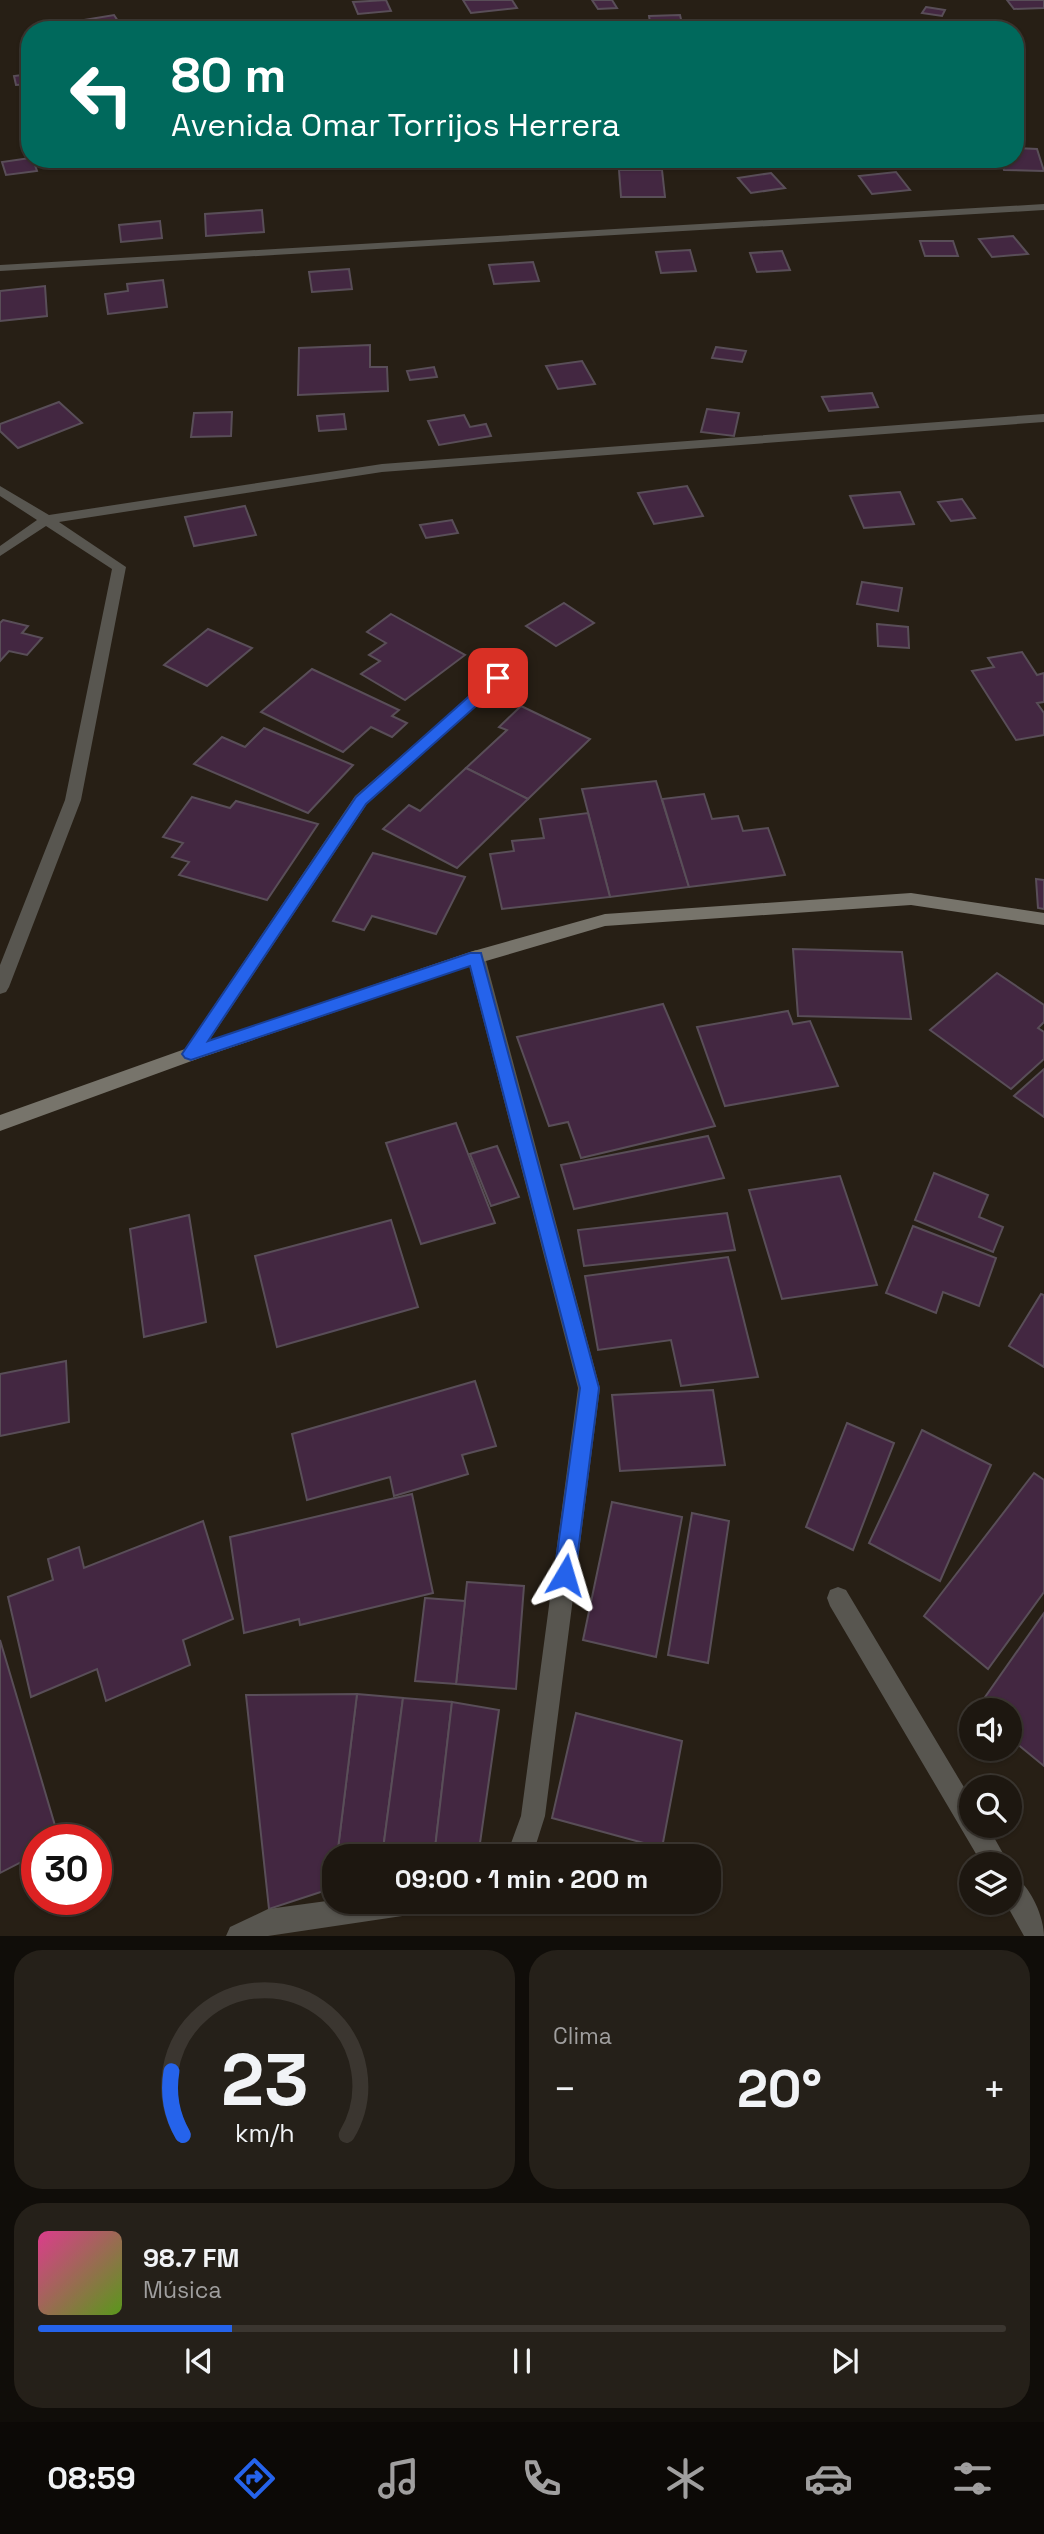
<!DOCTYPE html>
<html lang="es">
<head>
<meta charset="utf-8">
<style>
	body { margin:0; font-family:"Space Grotesk",sans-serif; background:#252019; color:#f1f3f6; height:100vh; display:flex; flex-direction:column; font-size:26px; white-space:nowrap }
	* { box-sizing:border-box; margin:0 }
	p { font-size:23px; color:#a09f9f }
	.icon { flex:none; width:38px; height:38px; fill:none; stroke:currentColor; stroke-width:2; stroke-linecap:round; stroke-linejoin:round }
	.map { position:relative; height:1936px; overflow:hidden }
	.drawer { display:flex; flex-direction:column; gap:14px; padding:14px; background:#100d09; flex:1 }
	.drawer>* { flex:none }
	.guide { position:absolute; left:21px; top:21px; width:1003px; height:147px; border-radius:28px; box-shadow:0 2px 5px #0004,0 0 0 2px #3b3630; background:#00695c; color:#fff; overflow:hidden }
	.buttons { position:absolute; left:959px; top:1698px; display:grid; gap:14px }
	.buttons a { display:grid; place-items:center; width:63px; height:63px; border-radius:50%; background:#1d1710; box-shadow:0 2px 5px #0004,0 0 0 2px #3b3630; font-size:35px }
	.speed { position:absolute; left:21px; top:1824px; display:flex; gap:14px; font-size:35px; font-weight:700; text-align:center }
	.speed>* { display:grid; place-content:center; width:91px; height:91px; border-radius:50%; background:#1d1710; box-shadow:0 2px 5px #0004,0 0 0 2px #3b3630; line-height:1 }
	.speed .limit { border:10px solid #d22; background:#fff; color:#111 }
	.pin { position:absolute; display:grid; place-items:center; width:60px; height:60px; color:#fff; margin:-30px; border-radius:14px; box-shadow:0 4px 10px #0006 }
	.me { position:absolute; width:77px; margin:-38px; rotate:7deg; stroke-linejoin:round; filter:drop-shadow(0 0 5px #0008) }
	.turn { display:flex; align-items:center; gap:24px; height:147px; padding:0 35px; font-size:32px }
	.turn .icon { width:91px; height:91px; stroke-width:2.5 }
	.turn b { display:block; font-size:49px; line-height:60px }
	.big { font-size:52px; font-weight:700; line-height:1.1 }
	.drawer .tile { flex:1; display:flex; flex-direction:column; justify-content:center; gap:10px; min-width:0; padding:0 24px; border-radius:28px; background:#252019 }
	.drawer .dial { align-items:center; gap:0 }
	.dial svg { height:182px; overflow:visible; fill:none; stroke:#3b3630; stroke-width:7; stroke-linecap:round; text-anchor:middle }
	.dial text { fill:#f1f3f6; stroke:none }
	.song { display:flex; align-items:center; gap:21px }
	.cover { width:84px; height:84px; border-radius:10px; background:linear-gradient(135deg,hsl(330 70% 55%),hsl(90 70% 35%)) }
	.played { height:7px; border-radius:4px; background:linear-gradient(90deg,#2563eb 20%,#3b3630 20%) }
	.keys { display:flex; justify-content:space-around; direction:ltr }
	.heat { display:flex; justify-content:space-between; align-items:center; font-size:38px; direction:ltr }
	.drawer .tiles { flex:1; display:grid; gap:14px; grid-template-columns:1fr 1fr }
	.tile:last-child { grid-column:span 2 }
	.trip { position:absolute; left:322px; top:1844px; width:399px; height:70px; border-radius:28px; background:#1d1710; box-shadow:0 2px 5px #0004,0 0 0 2px #3b3630; font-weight:700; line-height:70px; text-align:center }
	.tabs { display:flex; height:112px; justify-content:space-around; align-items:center; background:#0c0906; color:#a09f9f }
	.tabs .icon { width:49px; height:49px }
	.tabs .active { color:#2563eb }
	.tabs b { font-size:32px; color:#f1f3f6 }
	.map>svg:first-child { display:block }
	.building { fill:#432741; stroke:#594e58; stroke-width:2 }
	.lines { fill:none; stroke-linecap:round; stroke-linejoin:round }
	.street { fill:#585650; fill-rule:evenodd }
	.secondary { fill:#77746b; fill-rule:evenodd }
	.route { fill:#2563eb; stroke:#184099; stroke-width:2 }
</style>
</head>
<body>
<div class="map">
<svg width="1044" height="1936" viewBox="0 0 1044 1936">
	<rect width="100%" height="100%" fill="#271f15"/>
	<g class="building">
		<path d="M386,0L391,11L358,14L353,2Z"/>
		<path d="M463,0H512L517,8L471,13Z"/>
		<path d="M592,0H612L617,8L598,9Z"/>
		<path d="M1007,0H1044V8L1014,9Z"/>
		<path d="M926,7L945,10L942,16L922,13Z"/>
		<path d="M114,15L122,27L90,30L84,20Z"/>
		<path d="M680,15L683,28L651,29L649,16Z"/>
		<path d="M483,25L485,30H449L448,27Z"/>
		<path d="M30,74V84L16,85L14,76Z"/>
		<path d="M1015,148L1037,149L1044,171L1004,170L1000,159H1015Z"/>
		<path d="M30,158L33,159L37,171L6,175L2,162Z"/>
		<path d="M109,159H153L154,162L111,168Z"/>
		<path d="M619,170H662L665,197H621Z"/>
		<path d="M896,172L910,190L872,194L859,176Z"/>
		<path d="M771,173L785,188L751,193L738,178Z"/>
		<path d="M262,210L264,232L206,236L205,214Z"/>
		<path d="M160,221L162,238L121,242L119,225Z"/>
		<path d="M1013,236L1028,254L992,257L979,239Z"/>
		<path d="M920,241H953L958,256H925Z"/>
		<path d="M690,250L696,271L661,273L656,252Z"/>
		<path d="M782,251L790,270L757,272L750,253Z"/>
		<path d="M533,262L539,281L494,284L489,265Z"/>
		<path d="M349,269L352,289L312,292L309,272Z"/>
		<path d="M163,280L167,307L108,314L105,294L128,291L127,284Z"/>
		<path d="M45,286L47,316L0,321V291Z"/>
		<path d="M370,345V367H387L388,391L298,395L299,348Z"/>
		<path d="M716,347L746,351L742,362L712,358Z"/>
		<path d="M582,361L595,384L558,389L546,366Z"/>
		<path d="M434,367L437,377L410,380L407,371Z"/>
		<path d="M872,393L878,407L829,411L822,397Z"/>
		<path d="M59,402L82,423L18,448L0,431V424Z"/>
		<path d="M707,409L739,413L734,436L701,432Z"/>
		<path d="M232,412L231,436L191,437L194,413Z"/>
		<path d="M344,414L346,429L319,431L317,416Z"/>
		<path d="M464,415L470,427L486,424L491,436L439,445L428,421Z"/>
		<path d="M687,486L703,516L654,524L638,493Z"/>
		<path d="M900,492L914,524L864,528L850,496Z"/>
		<path d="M962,499L975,518L951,521L938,502Z"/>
		<path d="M245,506L256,535L194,546L185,517Z"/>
		<path d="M452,520L458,533L426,538L420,525Z"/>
		<path d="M862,582L902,588L898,611L857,604Z"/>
		<path d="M564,603L594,623L556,646L526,626Z"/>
		<path d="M391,614L465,655L405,700L361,674L380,661L369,655L386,643L367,632Z"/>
		<path d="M3,620L28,626L22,633L42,638L27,655L9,651L0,661V623Z"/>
		<path d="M877,624L908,627L909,648L878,646Z"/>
		<path d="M208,629L252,648L207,686L164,665Z"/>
		<path d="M1022,652L1037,675L1044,673V702L1037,703L1044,713V735L1016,740L972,671L994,667L988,658Z"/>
		<path d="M312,669L399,710L392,716L407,723L392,737L371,727L343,752L261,712Z"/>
		<path d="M521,706L590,739L528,799L466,768L507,730L499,727Z"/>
		<path d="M264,728L353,765L308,813L194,764L222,737L245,747Z"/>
		<path d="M466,768L528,799L457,868L383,829L409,805L420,811Z"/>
		<path d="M656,781L689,887L610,897L582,789Z"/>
		<path d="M704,794L712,819L738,816L743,831L768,828L785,875L689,887L662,799Z"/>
		<path d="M192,797L230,808L236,801L318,824L267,900L179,875L189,862L172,857L183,843L163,837Z"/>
		<path d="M588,813L610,897L502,909L490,854L514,851L512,841L544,838L540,819Z"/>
		<path d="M373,853L465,877L436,934L372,916L364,930L333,921Z"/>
		<path d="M1036,879L1044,880V909L1038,908Z"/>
		<path d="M793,949L902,952L911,1019L798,1016Z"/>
		<path d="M997,973L1044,1005V1022L1038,1028L1044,1032V1059L1011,1089L930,1030Z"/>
		<path d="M663,1004L715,1126L581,1158L568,1122L549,1126L517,1037Z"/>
		<path d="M788,1011L793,1024L810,1021L838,1086L725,1106L697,1027Z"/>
		<path d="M1044,1069V1117L1014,1096Z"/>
		<path d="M456,1123L495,1223L421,1244L386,1143Z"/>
		<path d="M708,1136L724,1178L574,1209L561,1165Z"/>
		<path d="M497,1146L519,1197L491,1206L470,1154Z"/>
		<path d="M934,1173L988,1195L979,1217L1003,1227L993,1252L915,1220Z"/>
		<path d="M840,1176L877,1285L782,1299L749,1190Z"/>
		<path d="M727,1213L735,1250L584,1266L578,1230Z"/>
		<path d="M189,1215L206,1322L144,1337L130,1229Z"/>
		<path d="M391,1220L418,1307L277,1347L255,1256Z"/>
		<path d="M913,1226L996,1258L979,1306L943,1292L936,1313L886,1293Z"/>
		<path d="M728,1257L758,1377L681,1386L671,1340L598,1350L585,1276Z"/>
		<path d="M1041,1294L1044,1295V1367L1009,1346Z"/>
		<path d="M66,1361L69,1422L0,1436V1374Z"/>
		<path d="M475,1381L496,1446L462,1455L468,1474L394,1496L390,1477L307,1500L292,1434Z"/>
		<path d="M713,1390L725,1465L620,1471L612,1395Z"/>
		<path d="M847,1423L894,1443L853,1550L806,1527Z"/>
		<path d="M922,1430L991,1465L940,1581L869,1543Z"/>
		<path d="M1034,1473L1044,1480V1592L988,1669L924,1616Z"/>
		<path d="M412,1494L433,1593L300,1625L299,1619L244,1633L230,1537Z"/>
		<path d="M612,1502L682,1517L656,1657L583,1640Z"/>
		<path d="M692,1513L729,1521L708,1663L668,1655Z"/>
		<path d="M203,1521L233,1619L183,1640L190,1665L106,1701L97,1669L31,1697L8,1597L53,1580L48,1559L79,1547L84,1568Z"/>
		<path d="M467,1582L524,1586L516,1689L456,1684Z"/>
		<path d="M425,1598L465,1601L456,1684L415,1681Z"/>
		<path d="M1044,1613V1766L1010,1738V1710H976Z"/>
		<path d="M0,1640L59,1839H37V1854L0,1873Z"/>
		<path d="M357,1694L403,1698L382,1857H337Z"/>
		<path d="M357,1694L337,1857H334L333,1888L269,1909L246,1695Z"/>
		<path d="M403,1698L452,1702L434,1857H382Z"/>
		<path d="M452,1702L499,1710L478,1857H434Z"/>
		<path d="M576,1713L682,1741L662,1848L552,1818Z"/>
	</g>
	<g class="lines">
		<g class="street">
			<path d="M1044,204V210L0,271V265Z"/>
			<path d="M1044,414V422L382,472L59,522L126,567L81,800L9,987L6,992L0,994V965L65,800L112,569L46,526L0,556V546L37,520L0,496V486L49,515L382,464Z"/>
			<path d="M498,674L506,679L503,682L367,804L197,1059L191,1061L185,1059L182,1054L185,1049L355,796L493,676Z"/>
			<path d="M476,950L482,952L485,957L600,1388L545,1816L532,1857H506L521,1816L578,1388L467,957L470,952Z"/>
			<path d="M838,1587L846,1590L971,1799V1825H987L1009,1864H982L830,1606L827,1598L830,1590Z"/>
			<path d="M1010,1874C1029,1882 1044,1916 1044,1936H1024L1005,1902H1010Z"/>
			<path d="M334,1900V1902H422L418,1911L409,1915L268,1936H226L230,1927L268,1909Z"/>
		</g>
		<path class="secondary" d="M911,893L1044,913V925L911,905L605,926L479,963L197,1059L0,1131V1115L185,1049L470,952L605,914Z"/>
	</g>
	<path class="route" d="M498,674L505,678L503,682L366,804L208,1041L470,953H481L599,1388L575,1575L572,1582L565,1585L557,1582L554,1575L580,1388L470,966L191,1060L185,1058L182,1054L356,797L493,675Z"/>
</svg>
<div class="buttons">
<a><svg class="icon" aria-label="sound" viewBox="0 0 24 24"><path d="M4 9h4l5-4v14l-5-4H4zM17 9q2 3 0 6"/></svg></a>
<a><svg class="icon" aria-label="search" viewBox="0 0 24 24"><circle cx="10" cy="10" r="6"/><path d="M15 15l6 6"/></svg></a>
<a><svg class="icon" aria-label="layers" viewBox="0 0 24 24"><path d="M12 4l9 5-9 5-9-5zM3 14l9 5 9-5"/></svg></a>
</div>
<div class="speed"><div class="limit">30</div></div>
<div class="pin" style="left:498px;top:678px;background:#d93025"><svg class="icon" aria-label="arrive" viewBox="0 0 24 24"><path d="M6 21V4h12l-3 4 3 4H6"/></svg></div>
<svg class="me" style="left:565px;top:1575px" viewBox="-20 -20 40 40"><path d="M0-17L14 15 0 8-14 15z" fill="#2563eb" stroke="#fff" stroke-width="4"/></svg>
<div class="trip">09:00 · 1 min · 200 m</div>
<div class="guide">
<div class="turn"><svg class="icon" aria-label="left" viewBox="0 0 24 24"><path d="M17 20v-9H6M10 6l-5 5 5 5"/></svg><div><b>80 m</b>Avenida Omar Torrijos Herrera</div></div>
</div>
</div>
<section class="drawer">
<div class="tiles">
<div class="tile dial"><svg viewBox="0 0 100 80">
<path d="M14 69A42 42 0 1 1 86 69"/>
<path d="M14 69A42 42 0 0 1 9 41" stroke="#2563eb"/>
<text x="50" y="56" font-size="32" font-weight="700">23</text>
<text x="50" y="72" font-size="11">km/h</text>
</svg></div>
<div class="tile"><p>Clima</p>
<div class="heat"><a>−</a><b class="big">20°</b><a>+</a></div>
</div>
<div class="tile">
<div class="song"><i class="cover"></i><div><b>98.7 FM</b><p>Música</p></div></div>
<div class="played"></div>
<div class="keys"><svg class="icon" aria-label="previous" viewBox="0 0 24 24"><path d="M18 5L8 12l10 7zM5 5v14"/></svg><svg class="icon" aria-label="pause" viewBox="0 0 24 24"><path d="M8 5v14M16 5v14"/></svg><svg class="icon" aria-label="next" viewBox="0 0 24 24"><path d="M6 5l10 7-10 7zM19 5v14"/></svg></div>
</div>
</div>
</section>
<nav class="tabs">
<b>08:59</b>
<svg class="icon active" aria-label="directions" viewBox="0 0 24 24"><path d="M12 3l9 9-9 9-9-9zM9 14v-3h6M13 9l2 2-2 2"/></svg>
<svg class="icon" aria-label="music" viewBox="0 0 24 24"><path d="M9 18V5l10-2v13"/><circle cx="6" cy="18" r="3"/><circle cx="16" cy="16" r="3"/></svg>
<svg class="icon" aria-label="phone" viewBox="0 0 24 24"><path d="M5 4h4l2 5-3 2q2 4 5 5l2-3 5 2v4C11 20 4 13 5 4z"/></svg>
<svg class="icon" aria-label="climate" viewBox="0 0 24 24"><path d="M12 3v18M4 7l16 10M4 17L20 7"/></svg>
<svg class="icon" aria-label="car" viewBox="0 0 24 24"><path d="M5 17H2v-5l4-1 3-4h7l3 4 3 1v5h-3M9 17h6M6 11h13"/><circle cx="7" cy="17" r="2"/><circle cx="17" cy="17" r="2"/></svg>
<svg class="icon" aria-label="filters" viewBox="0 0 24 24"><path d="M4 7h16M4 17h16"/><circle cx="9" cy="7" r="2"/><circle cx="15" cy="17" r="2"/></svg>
</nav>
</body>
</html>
